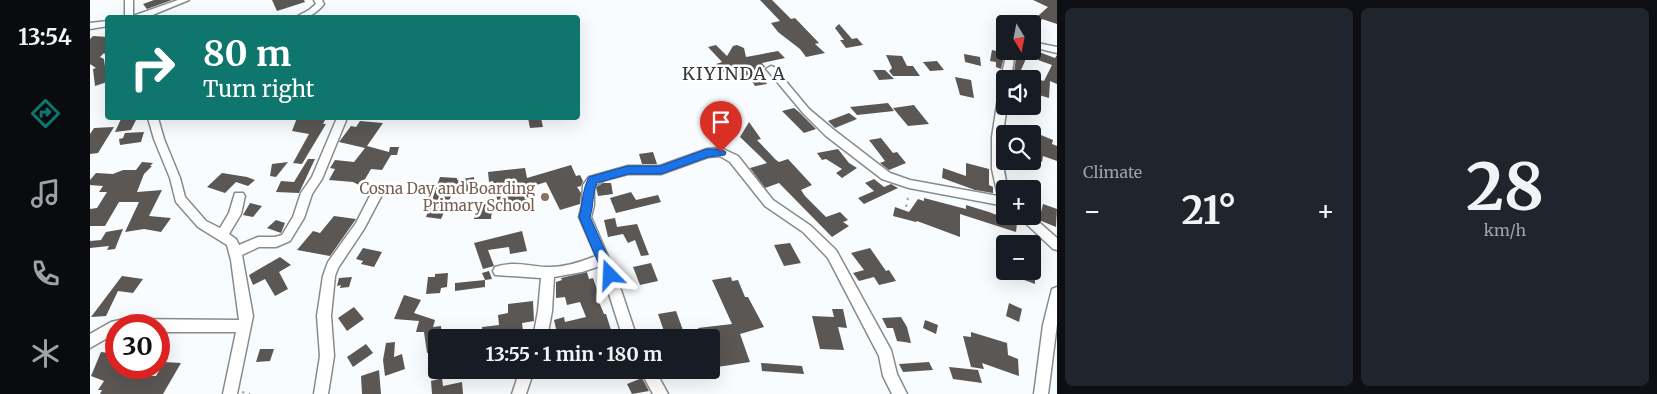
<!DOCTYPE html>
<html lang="en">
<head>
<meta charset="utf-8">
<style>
	body { margin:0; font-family:Merriweather,serif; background:#20242c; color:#f1f3f6; height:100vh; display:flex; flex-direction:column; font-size:19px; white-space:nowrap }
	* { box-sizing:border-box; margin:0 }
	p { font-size:16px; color:#9ea1a6 }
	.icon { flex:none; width:28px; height:28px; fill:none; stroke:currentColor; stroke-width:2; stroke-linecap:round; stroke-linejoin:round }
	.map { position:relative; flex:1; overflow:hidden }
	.details { display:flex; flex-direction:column; gap:8px; padding:8px; background:#0d0f14; width:600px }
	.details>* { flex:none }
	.top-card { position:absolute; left:15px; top:15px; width:475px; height:105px; border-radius:5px; box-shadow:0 5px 20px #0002; background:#0f766e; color:#fff; overflow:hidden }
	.needle { width:32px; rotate:170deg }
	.fabs { position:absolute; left:906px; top:15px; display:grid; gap:10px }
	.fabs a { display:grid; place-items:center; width:45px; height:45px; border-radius:5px; background:#171b24; box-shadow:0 5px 20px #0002; font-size:25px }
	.speed { position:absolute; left:15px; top:314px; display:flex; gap:10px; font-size:25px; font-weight:700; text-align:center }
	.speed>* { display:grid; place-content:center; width:65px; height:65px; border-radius:50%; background:#171b24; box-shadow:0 5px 20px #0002; line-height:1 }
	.speed .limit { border:8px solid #d22; background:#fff; color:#111 }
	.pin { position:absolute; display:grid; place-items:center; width:42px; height:42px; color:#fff; margin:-51px -21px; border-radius:50% 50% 50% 0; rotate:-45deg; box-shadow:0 0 5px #0007 }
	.pin .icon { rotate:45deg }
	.me { position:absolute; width:55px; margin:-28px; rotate:339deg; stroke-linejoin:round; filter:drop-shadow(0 0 4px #0008) }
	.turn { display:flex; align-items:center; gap:18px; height:105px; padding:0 15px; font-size:22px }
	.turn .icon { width:65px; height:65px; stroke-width:2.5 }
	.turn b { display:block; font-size:35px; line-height:42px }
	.big { font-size:38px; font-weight:700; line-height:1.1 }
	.details .tile { flex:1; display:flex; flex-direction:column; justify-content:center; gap:8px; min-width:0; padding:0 18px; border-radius:8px; background:#20242c }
	.details .dial { align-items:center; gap:0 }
	.dial b { font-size:65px; line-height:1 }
	.heat { display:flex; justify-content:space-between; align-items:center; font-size:28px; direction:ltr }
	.details .tiles { flex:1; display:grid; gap:8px; grid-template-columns:repeat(2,1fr) }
	.trip { position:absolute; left:338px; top:329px; width:292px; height:50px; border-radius:5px; background:#171b24; box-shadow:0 5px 20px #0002; font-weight:700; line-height:50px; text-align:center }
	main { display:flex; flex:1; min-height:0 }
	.dock { display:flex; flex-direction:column; width:90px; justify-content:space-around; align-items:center; background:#090b0e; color:#9ea1a6 }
	.dock .icon { width:35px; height:35px }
	.dock .active { color:#0f766e }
	.dock b { font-size:22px; color:#f1f3f6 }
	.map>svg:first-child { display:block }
	.building { fill:#5b5754 }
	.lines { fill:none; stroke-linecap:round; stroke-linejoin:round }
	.minor-casing { stroke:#868b8e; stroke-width:3 }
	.path { stroke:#a2a5a6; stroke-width:2; stroke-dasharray:2.5 4.5; stroke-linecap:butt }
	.minor { fill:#fff; fill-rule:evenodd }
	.route { fill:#1a73e8; stroke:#114b97 }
	.education-dot { fill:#8d6e63; stroke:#fff; stroke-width:2 }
	.labels { text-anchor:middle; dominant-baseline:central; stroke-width:5; stroke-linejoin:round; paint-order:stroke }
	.education-label { font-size:15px; fill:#785e54; stroke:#fff; text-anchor:end }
	.quarter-label { font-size:18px; letter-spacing:1px; fill:#34383b; stroke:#fff }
</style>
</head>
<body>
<main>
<nav class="dock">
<b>13:54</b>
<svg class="icon active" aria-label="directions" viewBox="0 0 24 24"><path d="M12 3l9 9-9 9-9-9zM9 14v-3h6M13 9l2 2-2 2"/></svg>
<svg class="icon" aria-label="music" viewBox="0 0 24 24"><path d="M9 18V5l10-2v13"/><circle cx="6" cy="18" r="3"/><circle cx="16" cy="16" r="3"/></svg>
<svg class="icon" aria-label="phone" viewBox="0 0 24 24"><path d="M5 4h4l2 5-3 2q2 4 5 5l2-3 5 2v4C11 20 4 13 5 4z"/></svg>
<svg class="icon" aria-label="climate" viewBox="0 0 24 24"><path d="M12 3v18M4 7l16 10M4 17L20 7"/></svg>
</nav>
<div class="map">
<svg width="967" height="394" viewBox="0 0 967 394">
	<rect width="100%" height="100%" fill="#f9fcfe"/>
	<g class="building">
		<path d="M64,0H82L57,9L53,4Z"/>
		<path d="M182,0H214L215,2L187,11Z"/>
		<path d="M670,0H682L701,19L705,18L729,43L725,44L735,53L716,57L710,49L688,32L681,23L690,21Z"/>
		<path d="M943,0H967V24L952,19L947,27L939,24L958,7Z"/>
		<path d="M749,24L762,39L767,38L773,45L756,48L750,40H754L745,28Z"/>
		<path d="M3,36L18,37V58L14,53L10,57L14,59L17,82L5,86L3,69L6,68L0,64V39Z"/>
		<path d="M626,45L637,56L643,46L647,45L654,48L656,57L688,51L695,58L672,63L675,67L668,70L677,84L665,86L658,75L641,80L626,64L632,62L618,47Z"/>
		<path d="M902,50L915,53L911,69L906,67V62L900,61Z"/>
		<path d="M927,51H936L935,61L927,79H923Z"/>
		<path d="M949,52L965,58L967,55V84L960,81L959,98L942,93V86L946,87L947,79L954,81L962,65L948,60Z"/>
		<path d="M874,54L890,57L891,66L875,62Z"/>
		<path d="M796,55L812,56L817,66H823L830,76H803L799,71L802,68Z"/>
		<path d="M847,61L854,70L840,71L833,62Z"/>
		<path d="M783,70H795L804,79L789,80Z"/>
		<path d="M865,77L881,80L884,98L870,95Z"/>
		<path d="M798,103L804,111L767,115L760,107Z"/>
		<path d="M824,105L827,109L839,124L818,126L803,108Z"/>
		<path d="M704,108L709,112L726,129L714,133L692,111Z"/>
		<path d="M759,113L767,119L745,128L738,121Z"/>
		<path d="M47,118L41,130L25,132L31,119Z"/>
		<path d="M207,118H236L233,124H236L212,164L203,163L219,134L202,131Z"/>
		<path d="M438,118H451L453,127L440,128Z"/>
		<path d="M270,121L293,123L277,146L299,152L300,147H309L307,155H301L292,170L281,169L271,186L263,182L239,180L245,169L240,168L245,160L264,162L275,148L249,142L261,126L266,127Z"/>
		<path d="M659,122L671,139L667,140L686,160L689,162L698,159L722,185L711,190L715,196L736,217L750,212L758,220L753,222L759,226L742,237L689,183L675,188L660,168L677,163L650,137Z"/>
		<path d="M24,127L8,153L0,154V134L4,128Z"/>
		<path d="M54,132L51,142L30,145L29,139L33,138L35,133Z"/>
		<path d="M946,133L963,140L962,144L967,146V161L953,156L952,162L942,158V144Z"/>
		<path d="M791,138L803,153L807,152L816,163L799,170L790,163L795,161L779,140Z"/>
		<path d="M748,149L759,163L767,168L752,178L746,173L752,169L736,159L732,160L727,153Z"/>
		<path d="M563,152L567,164H552L549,154Z"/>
		<path d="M218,159H225L209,193L186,192L191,181L204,182Z"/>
		<path d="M52,162L63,163L60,166H62L54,174L47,192L72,190L59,216L81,218L71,232L54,229L35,232L49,202H29L15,226H0V209L7,208L17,192H9L13,186L0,185V180L6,173L23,174L33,170H46Z"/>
		<path d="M198,162L186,177L180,176L182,164Z"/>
		<path d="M876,163L899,169V185L903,187V193L885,190L852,178L853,168L876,176Z"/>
		<path d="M481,165L486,176L490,175L493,181L491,186L487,187L491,193L490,204L470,210L456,182L440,187L444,201L402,211L401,219H384L385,203H408L403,181L399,182L398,172L435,168L437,178Z"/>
		<path d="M132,173L157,177L165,180L158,186L146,182L135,193L117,187Z"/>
		<path d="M350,177L367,178V180L384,177L385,191L362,194L351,219L336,217Z"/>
		<path d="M784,179L794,187L801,184L808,188L774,204L768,198L784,191L775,183Z"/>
		<path d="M513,183H521L523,194L508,196L506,187Z"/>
		<path d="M541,192L546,200L568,195L571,202L526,213L520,198Z"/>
		<path d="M834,198L876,209V205L899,212L927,223L926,232L870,214V237L827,221L826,222L803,216L805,207L819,212L828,199L834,201Z"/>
		<path d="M160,203L172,206L163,217L153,215Z"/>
		<path d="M953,204L967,209L966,227L949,220Z"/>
		<path d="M244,216L266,219L240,256L207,250L223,231L230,233Z"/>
		<path d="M525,218L527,227L547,224L559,255L551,256L545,240L538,243L533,234L518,237L514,220Z"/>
		<path d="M186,220L195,223L191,233L177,228Z"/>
		<path d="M33,229L25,249L17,250L19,246L0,248V241L11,240L16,232Z"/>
		<path d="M432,231L437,251L420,254L419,247L398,250L404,266L393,269L384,243Z"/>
		<path d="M700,243L711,263L694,266L684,245Z"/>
		<path d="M273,248L292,252L284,267L271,264L273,261L266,259Z"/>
		<path d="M780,248L796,271L799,270L806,281L789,285L784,277L769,281L763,273L774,270L761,253Z"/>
		<path d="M190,257L201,265L189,272L198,289L185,296L175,279L163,285L159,275Z"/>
		<path d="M561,263L568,281L550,285L543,267Z"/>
		<path d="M399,271L402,279L395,280V287L365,291V283L395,280L392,273Z"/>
		<path d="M913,271H945V284L913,272Z"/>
		<path d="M497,272L499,279L503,278L511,301L509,302L514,314H516L521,330L500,334L502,338H468L464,320L474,317L475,322L496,317L490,302L477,305L475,297L466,298V282L472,280L471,278Z"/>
		<path d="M358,273L357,287L351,288L350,293L336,294L338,277H345V274Z"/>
		<path d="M32,276L53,279L43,293L28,291L16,316L1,317Z"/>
		<path d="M262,277L259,287L250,288L251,285L247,286L249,278Z"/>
		<path d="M641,277L642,281L648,280L655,297H658L674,327L650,334L660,362L621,368V336L611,337L608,328L642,324L622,280Z"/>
		<path d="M314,295L331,300L324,313L345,320L343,327L351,326L352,338H346V351L337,353L334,332H326L329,321L304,319Z"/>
		<path d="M443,301L444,321L432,323L434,338H418L417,333L392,337V327L409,325L408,315L418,313V304Z"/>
		<path d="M919,303L932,309L929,322L916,316Z"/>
		<path d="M264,307L274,319L257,331L248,318Z"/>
		<path d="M742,309H753L757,328L748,327L754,350L730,349L722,316L744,317Z"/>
		<path d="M586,311L594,333L576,337L568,314Z"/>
		<path d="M811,317L817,327L821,343L807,341L803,328H797L792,318Z"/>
		<path d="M835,320L848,325L846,334L833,328Z"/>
		<path d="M881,332L917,343L918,355L928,359L929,376L892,363L894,369L881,367L873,336L881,337Z"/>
		<path d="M305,342L304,357L312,354L315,369L295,376L293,360L296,343Z"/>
		<path d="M276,344L283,353L263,367L257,357Z"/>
		<path d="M170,349H184L180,361L166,362Z"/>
		<path d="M11,352L26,354V368H42L37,374L66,376L74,362L91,363L73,394H10L12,390H8L14,381L1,376Z"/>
		<path d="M839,362L843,370L813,372L809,364Z"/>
		<path d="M671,363L712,366L714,374L672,371Z"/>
		<path d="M859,367L888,370L892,383L863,379Z"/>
		<path d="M289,370L291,394H272L271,376Z"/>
		<path d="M352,378L353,386L372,382L373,394H342L341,381Z"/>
		<path d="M552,378L559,391L542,394L537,384Z"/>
	</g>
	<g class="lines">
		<defs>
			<g id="minor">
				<path d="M35,0H43V16L88,0H99L55,18H35Z"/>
				<path d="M224,0H232L234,4C225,15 218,18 204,18L219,10L226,4Z"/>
				<path d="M18,21V26L0,29V23Z"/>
				<path d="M942,42L967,47V53L942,47Z"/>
				<path d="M917,51H925L921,79H915V82L911,79Z"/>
				<path d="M681,66L684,67L719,109L744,130L800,173L820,180L908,196L902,169V137L910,85L915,82V106H917C912,136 910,159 918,189H915V206L819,188L792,179L736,136L713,113L678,71L676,69Z"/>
				<path d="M58,118H68L74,139L90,178L95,197L116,221L130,228L139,213L145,193H153L155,196L151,214L139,234L146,239L149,245L168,237H185L192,235L203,217L211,193L222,177L247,118H257L232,179L222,194L214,218L200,241L186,247H169L152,255L163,316L147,394H133L146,332H69V325H26V333L0,348V334L21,322L34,319L149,320L141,260L137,245L108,227L86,202L80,178L64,139Z"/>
				<path d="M631,148L648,156L683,200L721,226L746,250L801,350L807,374L817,394H802L793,376L789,356L738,258L713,232L675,206L640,162L630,156L618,157L571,174H538L515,180L504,186V205L501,217L526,275L547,338H533L510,266L492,272L464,277L462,311L457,338H443L448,311L451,278L405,275L403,271L405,267C421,261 439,266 456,267C472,268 491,262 506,256L489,217L492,205L493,185L499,177L538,166H570L617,149Z"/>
				<path d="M288,187L292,188L294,191L274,229L248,268L245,276L241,316L244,356L238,394H224L230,356L227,316L233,276L238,262L266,223L284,188Z"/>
				<path d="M928,216H942L967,238V250L963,249Z"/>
				<path d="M967,287V324L958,394H944L953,325L962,289Z"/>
				<path d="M430,370H444L436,394H422Z"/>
				<path d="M550,370H565L578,394H563Z"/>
			</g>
		</defs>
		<use href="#minor" class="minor-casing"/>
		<g class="path">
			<path d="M816,207L819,193"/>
			<path d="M152,392L160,394"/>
		</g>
		<use href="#minor" class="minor"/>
	</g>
	<path class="route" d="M617,149H631L636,152L635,155L618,157L571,174H538L507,183C502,194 504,205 500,217L526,275L520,281L515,279L489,217C493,203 492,190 499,177L538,166H570Z"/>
	<circle class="education-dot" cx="455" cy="197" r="5"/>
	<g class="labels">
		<g class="education-label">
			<text x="445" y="188">Cosna Day and Boarding<tspan x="445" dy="17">Primary School</tspan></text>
		</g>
		<g class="quarter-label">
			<text x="644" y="73">KIYINDA A</text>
		</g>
	</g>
</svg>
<div class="fabs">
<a><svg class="needle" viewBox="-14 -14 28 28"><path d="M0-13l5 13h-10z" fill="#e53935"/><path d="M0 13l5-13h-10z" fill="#9ea1a6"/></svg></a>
<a><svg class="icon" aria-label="sound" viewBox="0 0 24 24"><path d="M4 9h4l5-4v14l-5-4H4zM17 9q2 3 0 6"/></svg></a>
<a><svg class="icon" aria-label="search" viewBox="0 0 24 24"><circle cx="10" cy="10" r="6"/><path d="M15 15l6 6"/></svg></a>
<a>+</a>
<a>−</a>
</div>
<div class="speed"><div class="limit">30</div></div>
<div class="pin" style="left:631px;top:152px;background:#d93025"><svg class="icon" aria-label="arrive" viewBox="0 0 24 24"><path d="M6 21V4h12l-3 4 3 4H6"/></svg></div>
<svg class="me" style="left:520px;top:275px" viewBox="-20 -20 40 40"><path d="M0-17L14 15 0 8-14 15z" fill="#1a73e8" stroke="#fff" stroke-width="4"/></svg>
<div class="trip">13:55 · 1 min · 180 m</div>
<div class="top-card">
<div class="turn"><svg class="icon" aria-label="right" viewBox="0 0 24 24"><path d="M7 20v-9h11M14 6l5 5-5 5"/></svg><div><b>80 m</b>Turn right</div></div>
</div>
</div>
<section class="details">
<div class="tiles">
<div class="tile"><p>Climate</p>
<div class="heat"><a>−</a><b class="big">21°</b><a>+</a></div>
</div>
<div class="tile dial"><b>28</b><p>km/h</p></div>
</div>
</section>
</main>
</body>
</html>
